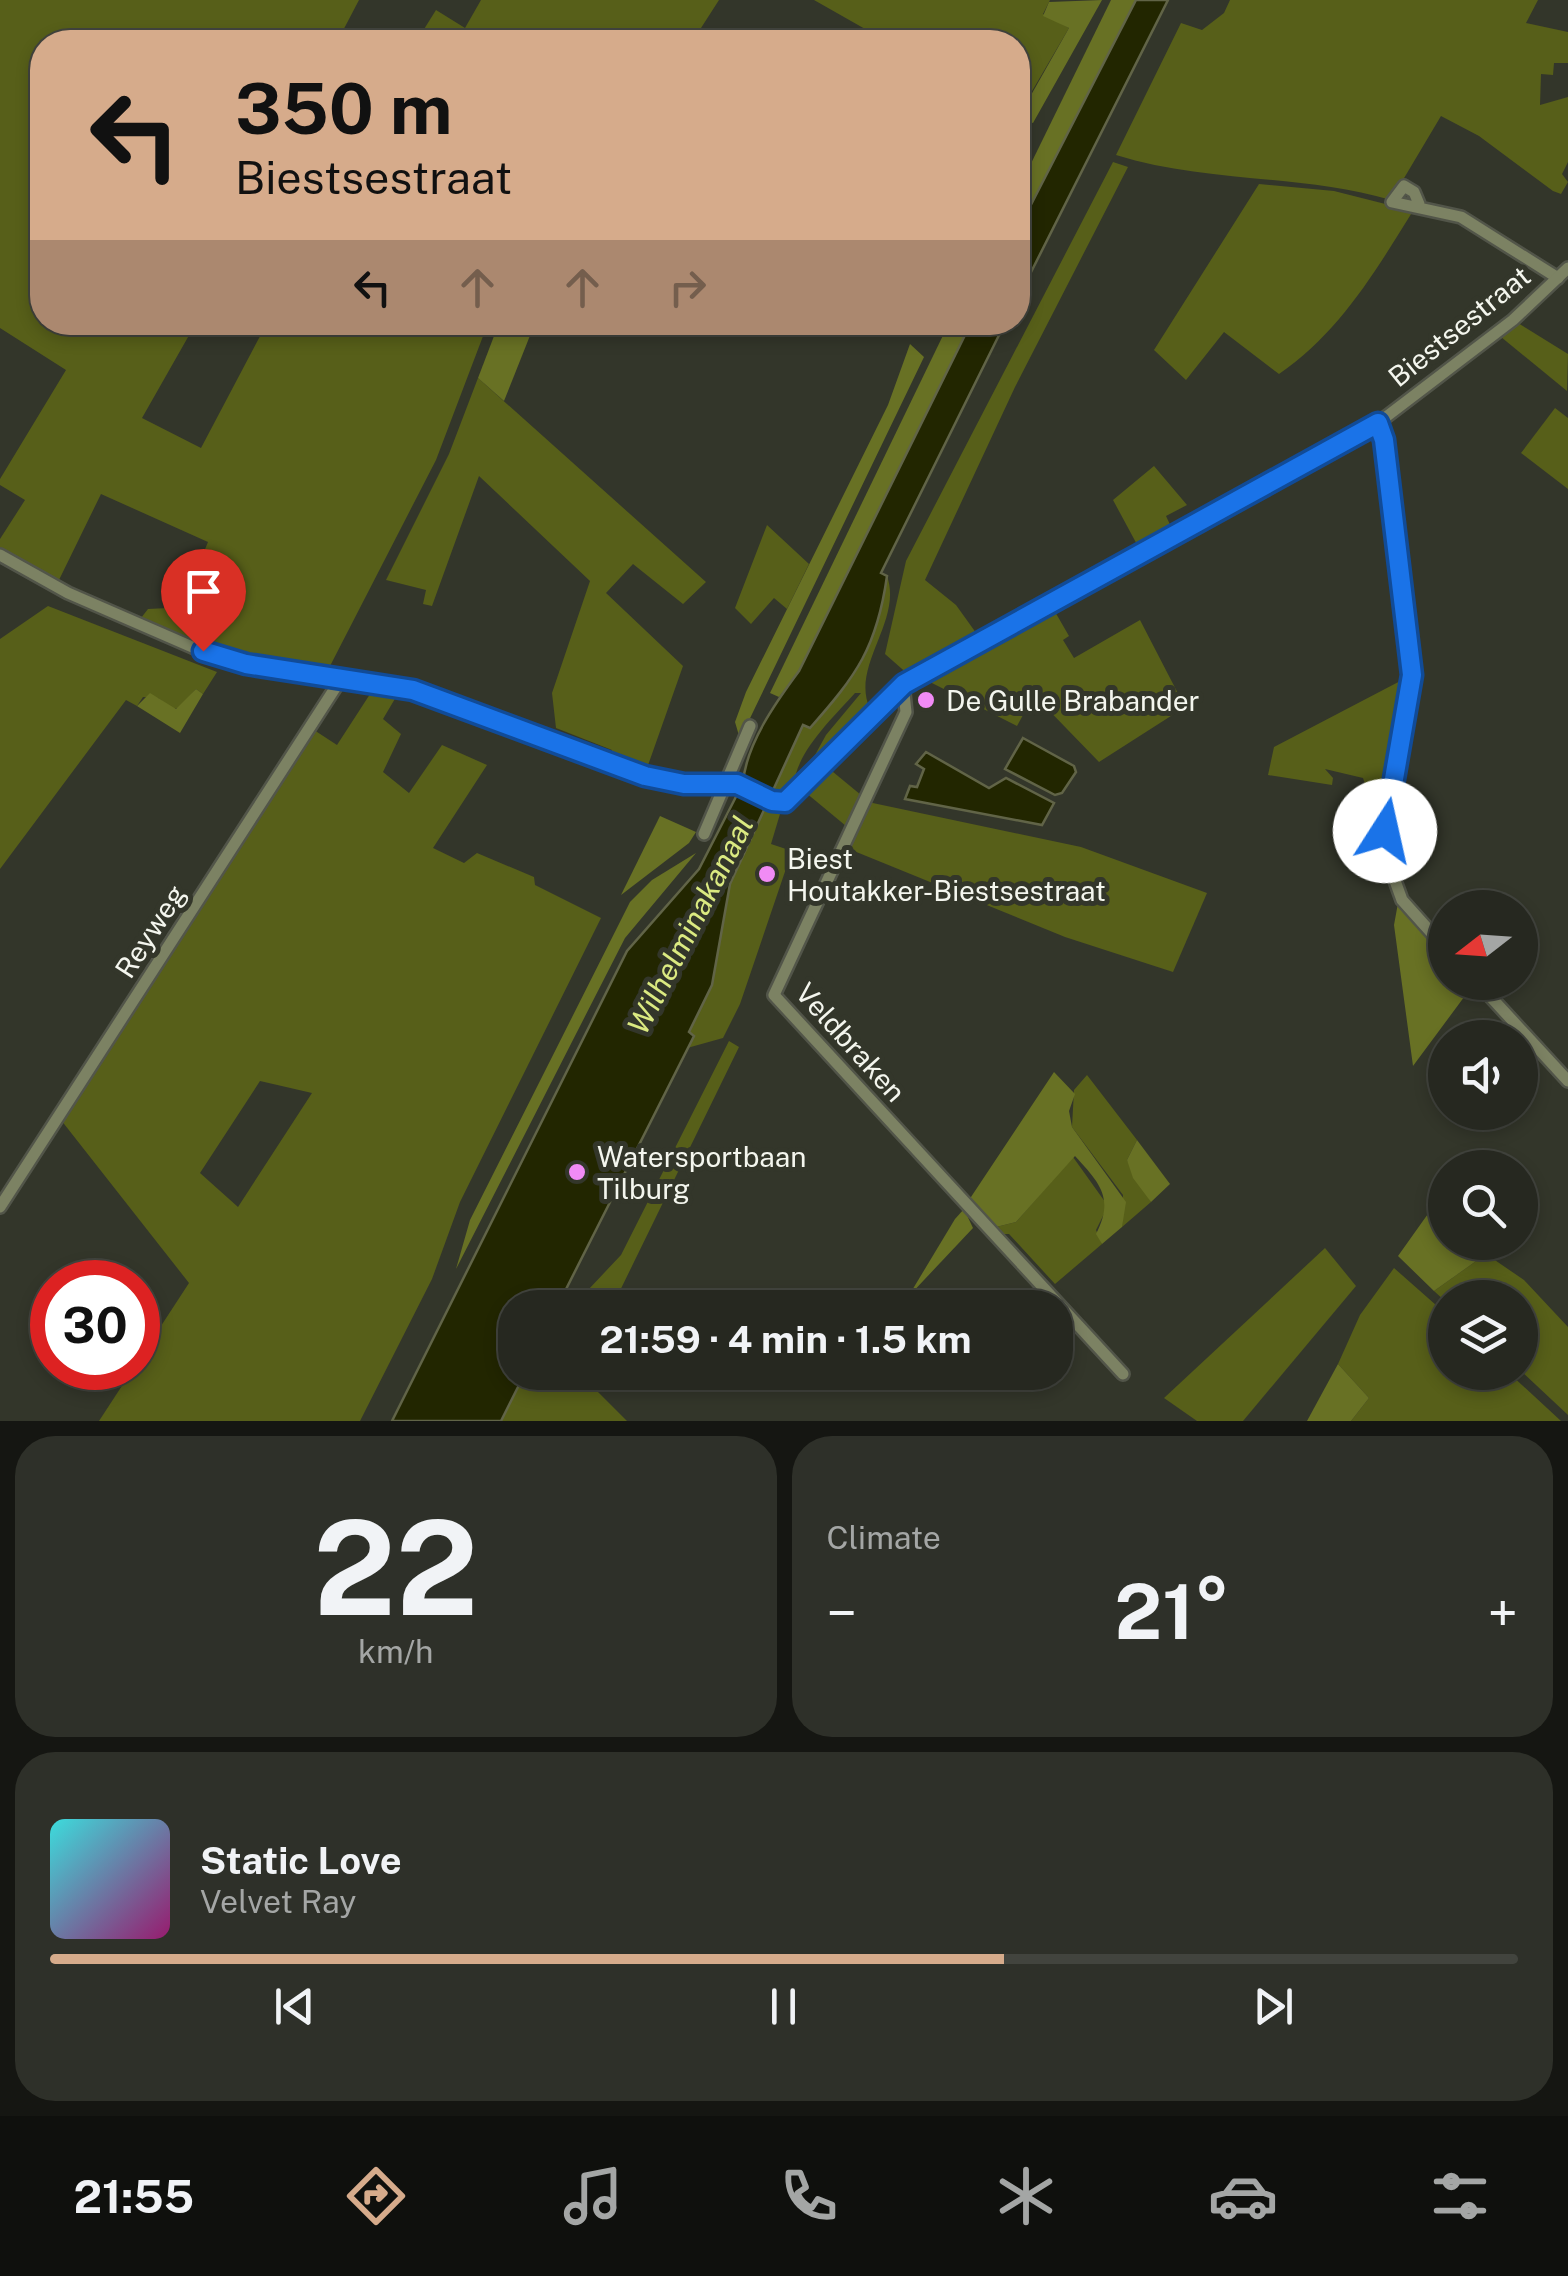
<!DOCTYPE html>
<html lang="en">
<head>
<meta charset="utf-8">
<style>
	body { margin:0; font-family:"Public Sans",sans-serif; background:#2e3029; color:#f1f3f6; height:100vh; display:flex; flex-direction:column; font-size:38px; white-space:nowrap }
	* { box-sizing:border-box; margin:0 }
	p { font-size:32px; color:#a4a6a5 }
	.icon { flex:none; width:55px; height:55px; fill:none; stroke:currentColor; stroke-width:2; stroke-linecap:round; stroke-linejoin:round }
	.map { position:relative; height:1421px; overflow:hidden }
	.sheet { display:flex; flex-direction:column; gap:15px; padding:15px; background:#151612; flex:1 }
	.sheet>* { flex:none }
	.top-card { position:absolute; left:30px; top:30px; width:1000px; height:305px; border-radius:40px; box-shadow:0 5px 15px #0003,0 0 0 2px #42443e; background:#d6ab8b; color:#111; overflow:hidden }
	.needle { width:65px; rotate:253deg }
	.buttons { position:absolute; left:1428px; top:890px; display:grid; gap:20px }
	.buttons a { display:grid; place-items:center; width:110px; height:110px; border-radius:50%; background:#262820; box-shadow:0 5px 15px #0003,0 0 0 2px #42443e; font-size:50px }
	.speed { position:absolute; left:30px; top:1260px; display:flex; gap:20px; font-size:50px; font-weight:700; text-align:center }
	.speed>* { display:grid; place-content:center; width:130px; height:130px; border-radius:50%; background:#262820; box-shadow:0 5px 15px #0003,0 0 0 2px #42443e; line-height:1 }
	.speed .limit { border:15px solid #d22; background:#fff; color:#111 }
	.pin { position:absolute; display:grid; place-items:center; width:85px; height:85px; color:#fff; margin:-102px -42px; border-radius:50% 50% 50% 0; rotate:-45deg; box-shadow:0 0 10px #0007 }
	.pin .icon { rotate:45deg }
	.me { position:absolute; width:110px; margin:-55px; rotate:10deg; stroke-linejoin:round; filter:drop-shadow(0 0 8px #0008) }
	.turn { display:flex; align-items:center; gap:35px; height:210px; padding:0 40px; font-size:45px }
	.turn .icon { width:130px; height:130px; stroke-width:2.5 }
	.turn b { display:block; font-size:70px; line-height:85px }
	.lanes { display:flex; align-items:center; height:95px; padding:0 40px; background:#0003; justify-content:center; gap:50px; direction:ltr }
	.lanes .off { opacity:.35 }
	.big { font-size:75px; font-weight:700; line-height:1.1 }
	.sheet .tile { flex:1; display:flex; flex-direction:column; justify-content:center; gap:15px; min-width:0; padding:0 35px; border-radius:40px; background:#2e3029 }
	.sheet .dial { align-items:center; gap:0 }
	.dial b { font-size:130px; line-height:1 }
	.song { display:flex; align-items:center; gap:30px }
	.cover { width:120px; height:120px; border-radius:15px; background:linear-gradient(135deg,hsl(180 70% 55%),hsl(320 70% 35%)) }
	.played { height:10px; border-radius:5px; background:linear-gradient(90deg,#d6ab8b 65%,#42443e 65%) }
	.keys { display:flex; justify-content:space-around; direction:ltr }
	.heat { display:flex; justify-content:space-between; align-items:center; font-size:55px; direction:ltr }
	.sheet .tiles { flex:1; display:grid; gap:15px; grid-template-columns:1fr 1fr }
	.tile:last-child { grid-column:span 2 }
	.trip { position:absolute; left:498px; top:1290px; width:575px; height:100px; border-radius:40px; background:#262820; box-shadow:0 5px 15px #0003,0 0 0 2px #42443e; font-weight:700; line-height:100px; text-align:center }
	.tab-bar { display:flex; height:160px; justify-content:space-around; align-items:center; background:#0f100d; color:#a4a6a5 }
	.tab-bar .icon { width:70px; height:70px }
	.tab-bar .active { color:#d6ab8b }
	.tab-bar b { font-size:45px; color:#f1f3f6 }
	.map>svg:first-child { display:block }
	.green { fill:#575f19; fill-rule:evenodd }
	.forest { fill:#687124 }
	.water { fill:#222600; stroke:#616447; stroke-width:2.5 }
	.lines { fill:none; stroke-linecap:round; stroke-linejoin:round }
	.minor-casing { stroke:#525549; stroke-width:16 }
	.minor { stroke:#7c8263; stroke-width:11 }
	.route-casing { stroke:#114b97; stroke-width:25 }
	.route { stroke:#1a73e8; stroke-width:18 }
	.poi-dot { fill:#f18bf5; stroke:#33362a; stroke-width:4 }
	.labels { text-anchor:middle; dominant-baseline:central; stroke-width:10; stroke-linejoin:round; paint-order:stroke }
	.street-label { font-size:28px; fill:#f4f6ee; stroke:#33362a }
	.poi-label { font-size:28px; fill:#f4f6ee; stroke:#33362a; text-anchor:start }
	.water-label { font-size:30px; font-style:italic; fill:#dbea81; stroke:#33362a }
</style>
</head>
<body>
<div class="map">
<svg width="1568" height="1421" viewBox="0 0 1568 1421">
	<rect width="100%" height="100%" fill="#33362a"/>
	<g class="green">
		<path d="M0,0H359L337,42H42V322L196,323L142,418L201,448L267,323H488L436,460L329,668L230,654L141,618L148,609L168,608L191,583L208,542L101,494L58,582L0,547V539L25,500L0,485V479L66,370L0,328Z"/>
		<path d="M481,0H719L692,42H416L436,10L465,28Z"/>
		<path d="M814,0H1050L1043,14L1069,28L1018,115V42H888Z"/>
		<path d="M1230,0H1538L1526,23L1568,32V63H1554L1553,75L1541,74L1540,105L1568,97V162L1562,174L1568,182L1561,194L1553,191L1479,136L1441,116L1391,200C1301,174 1206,183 1116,155L1181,23L1202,30L1224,13Z"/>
		<path d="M1113,162L1128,167L1015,387L925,580L956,605L979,637L910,676L885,654L906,561Z"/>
		<path d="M1259,184L1334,191L1413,211C1375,272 1339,333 1279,374L1224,332L1186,380L1154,350Z"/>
		<path d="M1518,323L1568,354L1567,391L1501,337Z"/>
		<path d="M478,378L706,582L683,604L633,564L606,593L683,666L646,771L609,757L612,750L556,728L552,693L590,581L479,476L432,606L423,604L426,590L386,580L449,454Z"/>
		<path d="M1555,408L1568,418V489L1521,453Z"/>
		<path d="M1154,466L1187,505L1166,516L1173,531L1140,550L1113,500Z"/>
		<path d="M767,525L809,564L787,609L774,598L751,624L735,608Z"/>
		<path d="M887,576C903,621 850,666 870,709L798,786L826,735L861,693H855C833,718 790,757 794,793L773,798L770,791L803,724L811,727C857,675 877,647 887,576Z"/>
		<path d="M48,606L217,672L203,694L196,689L179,708L173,709L158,698L143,697L137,706L126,700L0,869V639Z"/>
		<path d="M1054,610L1069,636L1063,640L1074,658L1140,620L1185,707L1099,762L1034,695L1017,726L926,680Z"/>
		<path d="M1406,678L1386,791L1365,784L1363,778L1325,769L1333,778L1332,785L1268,775L1274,747Z"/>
		<path d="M372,691L396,697L383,719L401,734L383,772L409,793L442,745L487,765L433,848L464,863L477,853L534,877L535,885L601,918L460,1202L432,1279L360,1421H99L189,1283L61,1120L314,730L337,745ZM260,1081L312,1093L238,1207L200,1173Z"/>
		<path d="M827,767L861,795L846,826L805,792Z"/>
		<path d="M868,802L1081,847L1207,893L1173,972L1065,937L849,849Z"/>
		<path d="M771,804L780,814L771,844L792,851L740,1004L723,1038L680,1050L712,985L730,884L763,806Z"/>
		<path d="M729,1041L739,1047L612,1307H572L621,1255Z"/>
		<path d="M1087,1075L1137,1140L1127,1160L1151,1202L1122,1227L1123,1195L1072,1127L1074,1090Z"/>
		<path d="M1073,1157L1108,1206L1096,1230L1102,1244L1055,1284L1009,1234H998L992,1228L1016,1222Z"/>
		<path d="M1325,1248L1356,1286L1243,1421H1197L1164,1398Z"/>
		<path d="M1486,1254L1524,1280L1568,1327V1415L1520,1370V1298L1445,1301L1434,1291Z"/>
		<path d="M1394,1268L1445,1313V1372L1509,1373L1561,1421H1351L1369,1398L1338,1364L1360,1315Z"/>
		<path d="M523,1372L580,1374L627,1421H498Z"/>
	</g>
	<g class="forest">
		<path d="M1102,0L1033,123L1018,118L1069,28L1043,16L1049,2Z"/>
		<path d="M1111,0H1136L1018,230V190Z"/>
		<path d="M499,323H535L504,401L478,378Z"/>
		<path d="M949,323H971L799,671L779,697L770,693Z"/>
		<path d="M910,344L924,357L740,739L735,722L746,692L888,405Z"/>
		<path d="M196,689L203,694L180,733L137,706L150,693L176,709Z"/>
		<path d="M660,816L696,832L689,843L621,895Z"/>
		<path d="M696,853L625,938L456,1269L470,1220L630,902L652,880Z"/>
		<path d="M1398,903L1445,954V982L1473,985L1413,1066L1394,925Z"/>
		<path d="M1054,1072L1075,1094L1069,1111L1072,1127L1126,1202L1122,1227L1102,1244L1096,1234C1114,1199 1101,1184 1075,1156L1016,1222L992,1228L969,1200Z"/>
		<path d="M1137,1140L1170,1184L1151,1202L1133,1178L1127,1160Z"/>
		<path d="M1435,1204L1445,1219V1242L1462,1243L1486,1254L1434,1291L1398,1256Z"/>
		<path d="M964,1209L973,1228L908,1297L955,1219Z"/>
		<path d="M1338,1364L1369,1398L1351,1421H1307Z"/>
	</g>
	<g class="water">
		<path d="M1136,0H1168L1018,298V230Z"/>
		<path d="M971,323H1005L881,573L887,576C877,647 857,675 810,728L803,725L730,884L712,985L689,1032L694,1036L557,1307L515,1308V1372L525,1373L501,1421H392L627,951L699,869L743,783C746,744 776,702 799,671Z"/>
		<path d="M1023,738L1074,766L1076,772L1062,793L1055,795L1005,769Z"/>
		<path d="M926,752L989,788L1006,778L1054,803L1042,825L905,799L910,786L917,787L924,769L916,764Z"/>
	</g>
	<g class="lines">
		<defs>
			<g id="minor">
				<path d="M1419,204L1414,192L1404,186L1392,202L1461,217L1558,278"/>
				<path d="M1378,423L1384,439L1412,675L1386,824V856L1402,900L1445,948"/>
				<path d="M0,555L68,593L213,656L413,690L645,775L684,784L723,781L772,801L785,802L903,684L1378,423L1513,320L1568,268"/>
				<path d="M903,684L906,712L774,995L1123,1374"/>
				<path d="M704,834L750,726"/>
				<path d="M1477,982L1568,1081"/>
				<path d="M0,1207L339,682"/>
			</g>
		</defs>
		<use href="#minor" class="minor-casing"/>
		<use href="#minor" class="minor"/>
	</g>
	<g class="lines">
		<defs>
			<path id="route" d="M203,651L246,664L413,690L645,776L684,784H737L772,801L785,802L904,684L1378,423L1384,440L1412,675L1385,831"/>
		</defs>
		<use href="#route" class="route-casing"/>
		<use href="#route" class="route"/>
	</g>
	<g class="poi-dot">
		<circle cx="926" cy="700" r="10"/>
		<circle cx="767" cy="874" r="10"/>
		<circle cx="577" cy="1172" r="10"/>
	</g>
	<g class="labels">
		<g class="street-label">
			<text transform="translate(1459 326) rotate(-39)">Biestsestraat</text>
			<text transform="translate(150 931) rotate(-57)">Reyweg</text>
			<text transform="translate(851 1042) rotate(48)">Veldbraken</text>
		</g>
		<g class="poi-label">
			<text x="946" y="700">De Gulle Brabander</text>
			<text x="787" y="858">Biest<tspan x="787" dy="32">Houtakker-Biestsestraat</tspan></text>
			<text x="597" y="1156">Watersportbaan<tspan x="597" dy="32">Tilburg</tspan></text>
		</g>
		<g class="water-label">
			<text transform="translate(690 925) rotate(-63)">Wilhelminakanaal</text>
		</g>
	</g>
</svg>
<div class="buttons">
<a><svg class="needle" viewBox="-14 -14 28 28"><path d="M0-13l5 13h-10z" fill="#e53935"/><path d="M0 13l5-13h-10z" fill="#a4a6a5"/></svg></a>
<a><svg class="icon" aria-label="sound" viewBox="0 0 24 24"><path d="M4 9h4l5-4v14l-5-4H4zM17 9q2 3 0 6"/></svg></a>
<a><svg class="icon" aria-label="search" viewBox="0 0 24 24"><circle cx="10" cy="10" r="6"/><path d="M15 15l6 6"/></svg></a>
<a><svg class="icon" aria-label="layers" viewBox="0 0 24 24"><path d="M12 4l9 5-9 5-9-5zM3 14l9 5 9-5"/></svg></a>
</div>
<div class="speed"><div class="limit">30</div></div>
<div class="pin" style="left:203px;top:651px;background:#d93025"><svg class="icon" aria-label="arrive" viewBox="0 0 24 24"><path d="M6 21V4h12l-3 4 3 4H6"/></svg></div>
<svg class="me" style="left:1385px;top:831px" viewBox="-20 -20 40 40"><circle r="19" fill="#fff"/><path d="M0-13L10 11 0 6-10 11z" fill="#1a73e8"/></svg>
<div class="trip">21:59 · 4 min · 1.5 km</div>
<div class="top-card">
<div class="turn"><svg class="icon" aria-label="left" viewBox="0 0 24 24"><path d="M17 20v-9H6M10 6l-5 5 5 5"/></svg><div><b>350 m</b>Biestsestraat</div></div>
<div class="lanes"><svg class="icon" aria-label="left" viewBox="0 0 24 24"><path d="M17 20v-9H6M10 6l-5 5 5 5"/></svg><svg class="icon off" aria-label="ahead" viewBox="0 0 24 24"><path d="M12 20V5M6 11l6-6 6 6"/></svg><svg class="icon off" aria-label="ahead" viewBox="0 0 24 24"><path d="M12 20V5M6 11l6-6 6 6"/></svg><svg class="icon off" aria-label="right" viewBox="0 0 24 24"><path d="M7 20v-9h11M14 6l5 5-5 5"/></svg></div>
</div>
</div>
<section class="sheet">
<div class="tiles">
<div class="tile dial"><b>22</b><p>km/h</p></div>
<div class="tile"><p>Climate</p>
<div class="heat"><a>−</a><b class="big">21°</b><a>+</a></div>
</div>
<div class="tile">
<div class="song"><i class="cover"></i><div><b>Static Love</b><p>Velvet Ray</p></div></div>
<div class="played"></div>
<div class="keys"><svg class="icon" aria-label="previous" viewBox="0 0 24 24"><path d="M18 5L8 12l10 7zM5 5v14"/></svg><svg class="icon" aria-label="pause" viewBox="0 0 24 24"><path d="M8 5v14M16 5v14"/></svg><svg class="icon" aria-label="next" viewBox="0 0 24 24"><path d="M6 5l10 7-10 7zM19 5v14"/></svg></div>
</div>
</div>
</section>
<nav class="tab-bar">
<b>21:55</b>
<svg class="icon active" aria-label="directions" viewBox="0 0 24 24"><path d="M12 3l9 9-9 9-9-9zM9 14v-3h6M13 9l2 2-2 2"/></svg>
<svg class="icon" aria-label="music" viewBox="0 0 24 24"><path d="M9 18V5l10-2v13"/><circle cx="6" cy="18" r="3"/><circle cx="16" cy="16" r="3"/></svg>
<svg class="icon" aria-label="phone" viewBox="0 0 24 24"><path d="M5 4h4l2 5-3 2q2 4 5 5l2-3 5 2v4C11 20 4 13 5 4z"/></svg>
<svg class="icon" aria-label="climate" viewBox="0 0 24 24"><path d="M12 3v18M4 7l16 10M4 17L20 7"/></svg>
<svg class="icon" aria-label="car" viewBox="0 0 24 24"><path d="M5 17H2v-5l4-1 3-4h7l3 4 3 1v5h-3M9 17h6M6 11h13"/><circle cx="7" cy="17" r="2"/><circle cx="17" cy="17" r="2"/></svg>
<svg class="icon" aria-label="filters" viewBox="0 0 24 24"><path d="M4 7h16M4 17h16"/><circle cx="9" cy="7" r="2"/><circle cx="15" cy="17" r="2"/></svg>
</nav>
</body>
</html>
